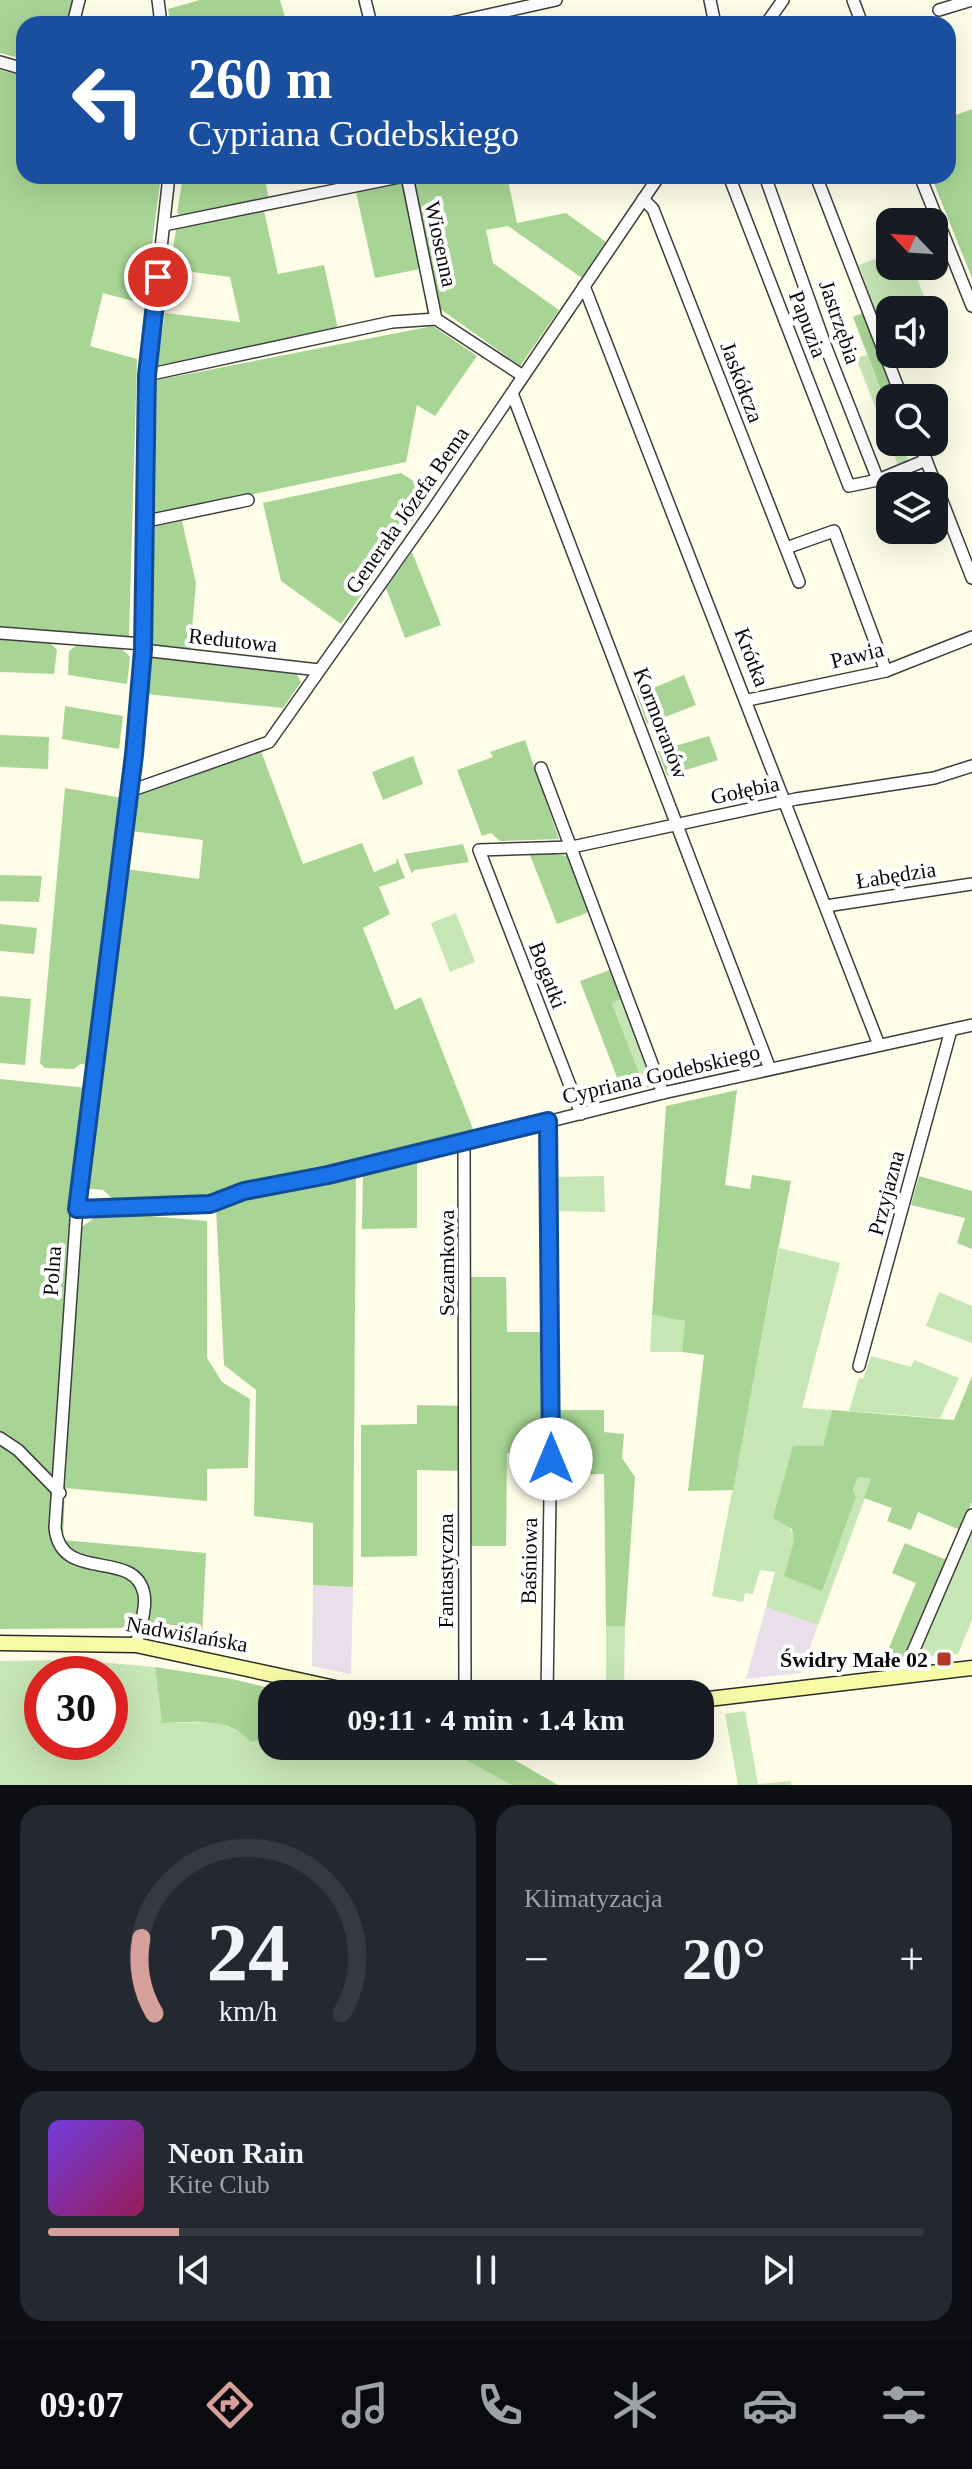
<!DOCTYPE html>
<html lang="pl">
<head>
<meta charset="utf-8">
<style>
	body { margin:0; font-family:"Times New Roman",serif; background:#242831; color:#f1f3f6; height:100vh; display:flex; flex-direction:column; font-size:30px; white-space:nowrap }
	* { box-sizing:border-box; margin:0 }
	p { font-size:26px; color:#9ea1a6 }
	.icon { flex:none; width:44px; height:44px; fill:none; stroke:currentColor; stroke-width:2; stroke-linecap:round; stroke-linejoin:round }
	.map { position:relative; height:1785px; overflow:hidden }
	.details { display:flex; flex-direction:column; gap:20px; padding:20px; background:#0d0f14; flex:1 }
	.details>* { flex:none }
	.banner { position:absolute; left:16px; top:16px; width:940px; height:168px; border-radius:24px; box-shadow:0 8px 32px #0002; background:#1a4fa0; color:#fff; overflow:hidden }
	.needle { width:52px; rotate:295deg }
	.controls { position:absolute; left:876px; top:208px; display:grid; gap:16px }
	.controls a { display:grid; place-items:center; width:72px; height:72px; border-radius:16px; background:#171b24; box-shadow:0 8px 32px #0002; font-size:40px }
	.speed { position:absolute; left:24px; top:1656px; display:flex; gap:16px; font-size:40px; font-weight:700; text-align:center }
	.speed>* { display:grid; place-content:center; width:104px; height:104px; border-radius:50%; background:#171b24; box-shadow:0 8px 32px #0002; line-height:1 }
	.speed .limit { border:12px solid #d22; background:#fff; color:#111 }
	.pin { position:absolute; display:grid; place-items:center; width:68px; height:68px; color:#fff; margin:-34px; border:4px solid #fff; border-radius:50%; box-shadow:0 2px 8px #0007 }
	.me { position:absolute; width:88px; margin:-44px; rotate:0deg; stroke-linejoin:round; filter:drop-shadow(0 0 6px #0008) }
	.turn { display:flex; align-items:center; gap:28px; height:168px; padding:0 40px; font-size:36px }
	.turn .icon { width:104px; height:104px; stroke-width:2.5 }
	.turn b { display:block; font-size:56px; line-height:68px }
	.big { font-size:60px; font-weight:800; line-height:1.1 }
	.details .tile { flex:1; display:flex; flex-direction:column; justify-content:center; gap:12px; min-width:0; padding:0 28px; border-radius:24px; background:#242831 }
	.details .dial { align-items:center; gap:0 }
	.dial svg { height:208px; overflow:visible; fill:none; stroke:#363941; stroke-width:7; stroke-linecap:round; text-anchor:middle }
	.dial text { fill:#f1f3f6; stroke:none }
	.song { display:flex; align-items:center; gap:24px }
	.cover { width:96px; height:96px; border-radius:12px; background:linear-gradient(135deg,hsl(260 70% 55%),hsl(330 70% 35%)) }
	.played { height:8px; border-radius:4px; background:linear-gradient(90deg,#d59f9a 15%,#363941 15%) }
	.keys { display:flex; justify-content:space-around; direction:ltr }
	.heat { display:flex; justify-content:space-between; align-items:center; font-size:44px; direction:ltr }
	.details .tiles { flex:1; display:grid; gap:20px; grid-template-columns:1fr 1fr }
	.tile:last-child { grid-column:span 2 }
	.trip { position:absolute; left:258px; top:1680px; width:456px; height:80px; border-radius:24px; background:#171b24; box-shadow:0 8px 32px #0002; font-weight:800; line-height:80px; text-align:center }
	.dock { display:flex; height:128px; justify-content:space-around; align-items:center; background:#090b0e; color:#9ea1a6 }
	.dock .icon { width:56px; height:56px }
	.dock .on { color:#d59f9a }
	.dock b { font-size:36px; color:#f1f3f6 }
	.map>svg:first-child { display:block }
	.industrial { fill:#e9dee9 }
	.green { fill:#c7e6b5; fill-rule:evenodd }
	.forest { fill:#a8d595 }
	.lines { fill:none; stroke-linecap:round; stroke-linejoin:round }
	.minor-casing { stroke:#3d3d3d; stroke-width:14 }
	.secondary-casing { stroke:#2c2c2c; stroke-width:17 }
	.minor { stroke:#fff; stroke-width:11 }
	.secondary { stroke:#f7fba6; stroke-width:14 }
	.route-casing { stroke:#114b97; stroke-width:20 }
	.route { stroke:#1a73e8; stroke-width:14 }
	.poi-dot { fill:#b2392a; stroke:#fff; stroke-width:3 }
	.labels { text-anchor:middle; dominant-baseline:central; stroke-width:8; stroke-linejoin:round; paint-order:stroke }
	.street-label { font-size:22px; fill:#0a0a0a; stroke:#fff }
	.poi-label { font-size:22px; font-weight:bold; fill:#0a0a0a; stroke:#fff; text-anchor:end }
</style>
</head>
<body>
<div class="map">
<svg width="972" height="1785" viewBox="0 0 972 1785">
	<rect width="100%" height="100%" fill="#fefde8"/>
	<g class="industrial">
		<path d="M313,1585L353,1587L351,1674L312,1666Z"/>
		<path d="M766,1607L818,1625L801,1673L746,1679Z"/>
	</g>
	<g class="green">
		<path d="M890,253V266H912L928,306L918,310H890V321L880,325L859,265Z"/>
		<path d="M867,355L890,414V442H901L908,460L898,465L856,358Z"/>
		<path d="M456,913L475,962L450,972L431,923Z"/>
		<path d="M621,999L653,1079L648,1088H645L612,1002Z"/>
		<path d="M604,1176L605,1212L556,1211L557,1177Z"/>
		<path d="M779,1248L840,1263L802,1408L832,1410L823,1447L793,1446L788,1525L822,1590L856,1497L853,1491L858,1477L872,1479L818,1625L766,1607L775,1572L760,1570L753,1594L745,1593L743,1602L712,1596Z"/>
		<path d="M939,1292L972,1306V1343L926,1326Z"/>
		<path d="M652,1315L685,1321L682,1352H650Z"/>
		<path d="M871,1356L911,1367L914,1360L959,1378L940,1418L849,1411L859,1378L863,1379Z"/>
		<path d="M972,1522V1620L958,1654L914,1657Z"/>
		<path d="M606,1626H625L624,1694H606Z"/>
		<path d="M77,1660L155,1667L162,1723L217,1722L261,1742L272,1737V1746H420L465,1760L512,1785H0V1661ZM42,1674H110V1742H42Z"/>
		<path d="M745,1711L758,1784L791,1781V1785H738L725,1714Z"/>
	</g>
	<g class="forest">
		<path d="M0,0H73L67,24H24V59L0,53Z"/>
		<path d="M200,0H280L287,24H171L168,9Z"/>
		<path d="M0,70L24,76V176H161L144,304L103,293L90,346L137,359L129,637L0,626Z"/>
		<path d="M972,109V278L931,176H948V118Z"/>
		<path d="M183,176H264L269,199L183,217L177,213Z"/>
		<path d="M431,176H507L517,223L566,213L606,242L582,278L508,226L486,230L493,263L559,310L520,366L439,308L412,180Z"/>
		<path d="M402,182L420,269L375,278L356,192Z"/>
		<path d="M264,211L278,274L324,265L338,329L157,366L165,313L240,322L230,277L170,269L176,229Z"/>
		<path d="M865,312L898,398H890V414L853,317Z"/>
		<path d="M433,326L477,356L435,416L417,405L406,462L155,515L157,380Z"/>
		<path d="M401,473L432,493L341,624L281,581L263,503Z"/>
		<path d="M182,521L196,583L190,651L151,647L155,526Z"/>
		<path d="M412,552L441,625L405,638L386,588Z"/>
		<path d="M0,639L50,643L57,650L54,674L0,672Z"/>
		<path d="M76,646L122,649L130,657L127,684L68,675L69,651Z"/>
		<path d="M149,657L295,671L301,682L283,708L146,694Z"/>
		<path d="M684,675L696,705L647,724L637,695Z"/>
		<path d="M65,706L123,716L119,749L62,739Z"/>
		<path d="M0,735L49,737L48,769L0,767Z"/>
		<path d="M709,736L718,760L667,776L658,751Z"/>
		<path d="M525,740L559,839L500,841L491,833L482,836L457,770L493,757L490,752Z"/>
		<path d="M261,751L303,864L362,843L374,872L396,863L397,858L405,878L379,887L390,914L363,928L395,1010L421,997L475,1134L207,1199L128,1201L112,1198L103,1190L82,1188L126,869L199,879L203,840L131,831L135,794Z"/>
		<path d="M413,756L423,784L383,800L372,772Z"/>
		<path d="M65,788L123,798L90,1065L80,1064L74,1069L45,1068L40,1063Z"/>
		<path d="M463,844L469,862L414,870L412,874L404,854Z"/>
		<path d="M553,854L568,856L589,909L587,913L557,924L530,855Z"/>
		<path d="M0,875L42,876L39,902L0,901Z"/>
		<path d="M0,924L37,928L34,954L0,951Z"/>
		<path d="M610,970L621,999L612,1003L645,1088L623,1093L580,981Z"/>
		<path d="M0,996L31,999L25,1065L0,1063Z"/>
		<path d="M0,1079L87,1088L70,1223L57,1487H65L79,1229L102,1212L207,1221V1358L222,1382L250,1399L248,1468L207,1469V1501L65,1488L63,1540L206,1553L202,1639L130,1628L0,1629Z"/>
		<path d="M737,1090L725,1185L750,1189L752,1175L791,1181L733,1490L688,1491L704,1355L682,1352L685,1321L652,1315L666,1106Z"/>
		<path d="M417,1158V1228L362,1229L363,1171Z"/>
		<path d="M356,1172L353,1587L313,1585V1523L254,1516L256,1390L224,1365L216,1208L231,1201Z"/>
		<path d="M919,1176L972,1191V1249L957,1243L965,1218L911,1205Z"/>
		<path d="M471,1277H506L507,1332H542V1455L507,1453L506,1546H470Z"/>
		<path d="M972,1376V1502L960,1530L918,1512L911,1530L887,1521L892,1508L864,1498L871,1479L858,1477L853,1490L856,1497L822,1591L784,1576L794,1541L792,1529L773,1518L793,1446H823L832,1410L954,1420Z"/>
		<path d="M417,1405L462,1406L463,1471L417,1470V1556L361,1557V1425L417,1424Z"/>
		<path d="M555,1410H604V1432L624,1434L622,1458L635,1477L625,1626H606L604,1474L555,1475Z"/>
		<path d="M905,1543L947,1560L905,1659L883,1662L916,1583L892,1573Z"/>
		<path d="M155,1667L232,1679L295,1694H272V1737L251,1742C228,1716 193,1722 162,1723Z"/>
		<path d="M420,1746H510L511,1758L558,1785H512L465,1760Z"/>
	</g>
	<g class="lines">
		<defs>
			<g id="minor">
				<path d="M158,0L161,24"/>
				<path d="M365,0L371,24"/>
				<path d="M710,0L715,24"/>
				<path d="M853,0L862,24"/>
				<path d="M939,10L972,0"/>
				<path d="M73,24L79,0"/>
				<path d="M447,24L556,0"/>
				<path d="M766,24L783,0"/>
				<path d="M0,62L24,69"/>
				<path d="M407,176L436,319"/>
				<path d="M729,176L849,486L878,480L926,460"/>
				<path d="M765,176L827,350L878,480"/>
				<path d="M816,176L902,398"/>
				<path d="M920,176L972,306"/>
				<path d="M643,199L653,209L799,582"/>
				<path d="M164,225L404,176"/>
				<path d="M584,286L879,1045"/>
				<path d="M147,375L392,322L436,319L523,376"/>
				<path d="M512,393L770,1069"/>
				<path d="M919,442L972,578"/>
				<path d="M142,522L248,500"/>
				<path d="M786,548L834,531L886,671"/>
				<path d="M0,633L143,644"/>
				<path d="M143,650L319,670"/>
				<path d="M748,700L886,671L972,637"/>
				<path d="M541,768L663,1093"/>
				<path d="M130,791L269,742L434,508L659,176"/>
				<path d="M826,906L972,884"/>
				<path d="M581,1114L479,850L572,847L796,799L934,778L972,766"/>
				<path d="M464,1142L465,1694"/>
				<path d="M77,1209L210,1204L244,1191L422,1153L663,1093L972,1025"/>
				<path d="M859,1366L951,1030"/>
				<path d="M0,1438L18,1450L60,1493"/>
				<path d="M136,1645C139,1630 147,1609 144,1594C135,1547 61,1585 55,1528L78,1191L134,755L143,650L147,375L169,176"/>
				<path d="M906,1675V1668L972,1515"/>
				<path d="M547,1694L551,1430L548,1121"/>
			</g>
			<g id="secondary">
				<path d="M0,1643L136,1645L363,1694"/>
				<path d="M700,1700L972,1668"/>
			</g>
		</defs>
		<use href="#minor" class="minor-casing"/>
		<use href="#secondary" class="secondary-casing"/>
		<use href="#minor" class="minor"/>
		<use href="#secondary" class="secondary"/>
	</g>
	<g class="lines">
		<defs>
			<path id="route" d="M158,277L147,375L143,650L134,755L77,1209L210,1204L244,1191L328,1175L548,1121L551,1459"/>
		</defs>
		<use href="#route" class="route-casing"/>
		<use href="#route" class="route"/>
	</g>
	<rect class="poi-dot" x="936" y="1651" width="16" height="16" rx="4"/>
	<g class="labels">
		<g class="street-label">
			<text transform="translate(441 244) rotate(78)">Wiosenna</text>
			<text transform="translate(840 322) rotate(71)">Jastrzębia</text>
			<text transform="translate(808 324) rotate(69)">Papuzia</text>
			<text transform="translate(742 382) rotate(69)">Jaskółcza</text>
			<text transform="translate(407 510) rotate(-55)">Generała Józefa Bema</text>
			<text transform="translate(233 640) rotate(6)">Redutowa</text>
			<text transform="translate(857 655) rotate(-14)">Pawia</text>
			<text transform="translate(752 657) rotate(69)">Krótka</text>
			<text transform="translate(661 723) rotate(69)">Kormoranów</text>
			<text transform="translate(745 790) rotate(-12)">Gołębia</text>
			<text transform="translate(896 875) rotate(-9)">Łabędzia</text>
			<text transform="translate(548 975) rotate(69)">Bogatki</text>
			<text transform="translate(661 1074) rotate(-13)">Cypriana Godebskiego</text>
			<text transform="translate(886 1193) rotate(-75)">Przyjazna</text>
			<text transform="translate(446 1263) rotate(-90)">Sezamkowa</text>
			<text transform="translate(52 1271) rotate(-86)">Polna</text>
			<text transform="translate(529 1561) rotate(-89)">Baśniowa</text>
			<text transform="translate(445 1571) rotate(-90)">Fantastyczna</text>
			<text transform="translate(187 1634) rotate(10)">Nadwiślańska</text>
		</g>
		<g class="poi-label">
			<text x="928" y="1659">Świdry Małe 02</text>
		</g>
	</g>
</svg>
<div class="controls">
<a><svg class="needle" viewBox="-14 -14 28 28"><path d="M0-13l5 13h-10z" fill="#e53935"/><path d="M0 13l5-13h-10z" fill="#9ea1a6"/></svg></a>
<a><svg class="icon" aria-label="sound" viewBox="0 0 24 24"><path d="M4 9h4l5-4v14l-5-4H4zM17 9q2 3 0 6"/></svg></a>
<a><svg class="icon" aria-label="search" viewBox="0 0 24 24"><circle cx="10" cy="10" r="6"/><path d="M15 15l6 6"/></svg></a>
<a><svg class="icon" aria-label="layers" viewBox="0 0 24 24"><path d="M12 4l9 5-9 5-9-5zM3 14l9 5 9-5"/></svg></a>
</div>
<div class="speed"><div class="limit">30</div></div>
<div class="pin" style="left:158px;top:277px;background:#d93025"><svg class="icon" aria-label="arrive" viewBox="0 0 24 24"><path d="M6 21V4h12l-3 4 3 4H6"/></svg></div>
<svg class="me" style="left:551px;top:1459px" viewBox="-20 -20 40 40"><circle r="19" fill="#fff"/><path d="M0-13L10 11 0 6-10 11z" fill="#1a73e8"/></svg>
<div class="trip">09:11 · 4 min · 1.4 km</div>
<div class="banner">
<div class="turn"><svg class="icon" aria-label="left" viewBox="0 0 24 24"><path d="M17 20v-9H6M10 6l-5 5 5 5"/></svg><div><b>260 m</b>Cypriana Godebskiego</div></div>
</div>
</div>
<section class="details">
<div class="tiles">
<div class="tile dial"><svg viewBox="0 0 100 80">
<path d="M14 69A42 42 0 1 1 86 69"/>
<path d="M14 69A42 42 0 0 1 9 40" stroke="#d59f9a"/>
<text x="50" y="56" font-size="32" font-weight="700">24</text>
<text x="50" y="72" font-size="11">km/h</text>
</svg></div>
<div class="tile"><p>Klimatyzacja</p>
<div class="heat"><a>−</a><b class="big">20°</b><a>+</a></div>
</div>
<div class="tile">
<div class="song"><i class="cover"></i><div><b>Neon Rain</b><p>Kite Club</p></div></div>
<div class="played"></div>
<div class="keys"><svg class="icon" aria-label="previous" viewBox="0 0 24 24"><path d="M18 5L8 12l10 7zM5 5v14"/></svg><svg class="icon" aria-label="pause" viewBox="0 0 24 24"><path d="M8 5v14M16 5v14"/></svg><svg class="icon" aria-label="next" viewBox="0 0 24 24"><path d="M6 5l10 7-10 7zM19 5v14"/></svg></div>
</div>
</div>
</section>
<nav class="dock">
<b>09:07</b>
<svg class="icon on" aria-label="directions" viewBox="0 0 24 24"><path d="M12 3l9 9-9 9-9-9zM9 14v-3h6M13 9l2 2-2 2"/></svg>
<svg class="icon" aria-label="music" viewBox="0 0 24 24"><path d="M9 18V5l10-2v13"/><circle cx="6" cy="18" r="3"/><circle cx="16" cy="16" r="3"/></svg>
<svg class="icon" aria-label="phone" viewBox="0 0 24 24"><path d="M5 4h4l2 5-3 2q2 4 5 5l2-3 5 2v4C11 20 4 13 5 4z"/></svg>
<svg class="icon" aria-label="climate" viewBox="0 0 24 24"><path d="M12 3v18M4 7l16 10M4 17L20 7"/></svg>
<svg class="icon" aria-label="car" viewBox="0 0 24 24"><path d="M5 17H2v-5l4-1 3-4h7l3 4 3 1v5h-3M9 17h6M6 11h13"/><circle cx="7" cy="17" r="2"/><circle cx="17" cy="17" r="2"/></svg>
<svg class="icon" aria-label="filters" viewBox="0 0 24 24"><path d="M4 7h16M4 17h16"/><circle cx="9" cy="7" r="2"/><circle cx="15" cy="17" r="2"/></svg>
</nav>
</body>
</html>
